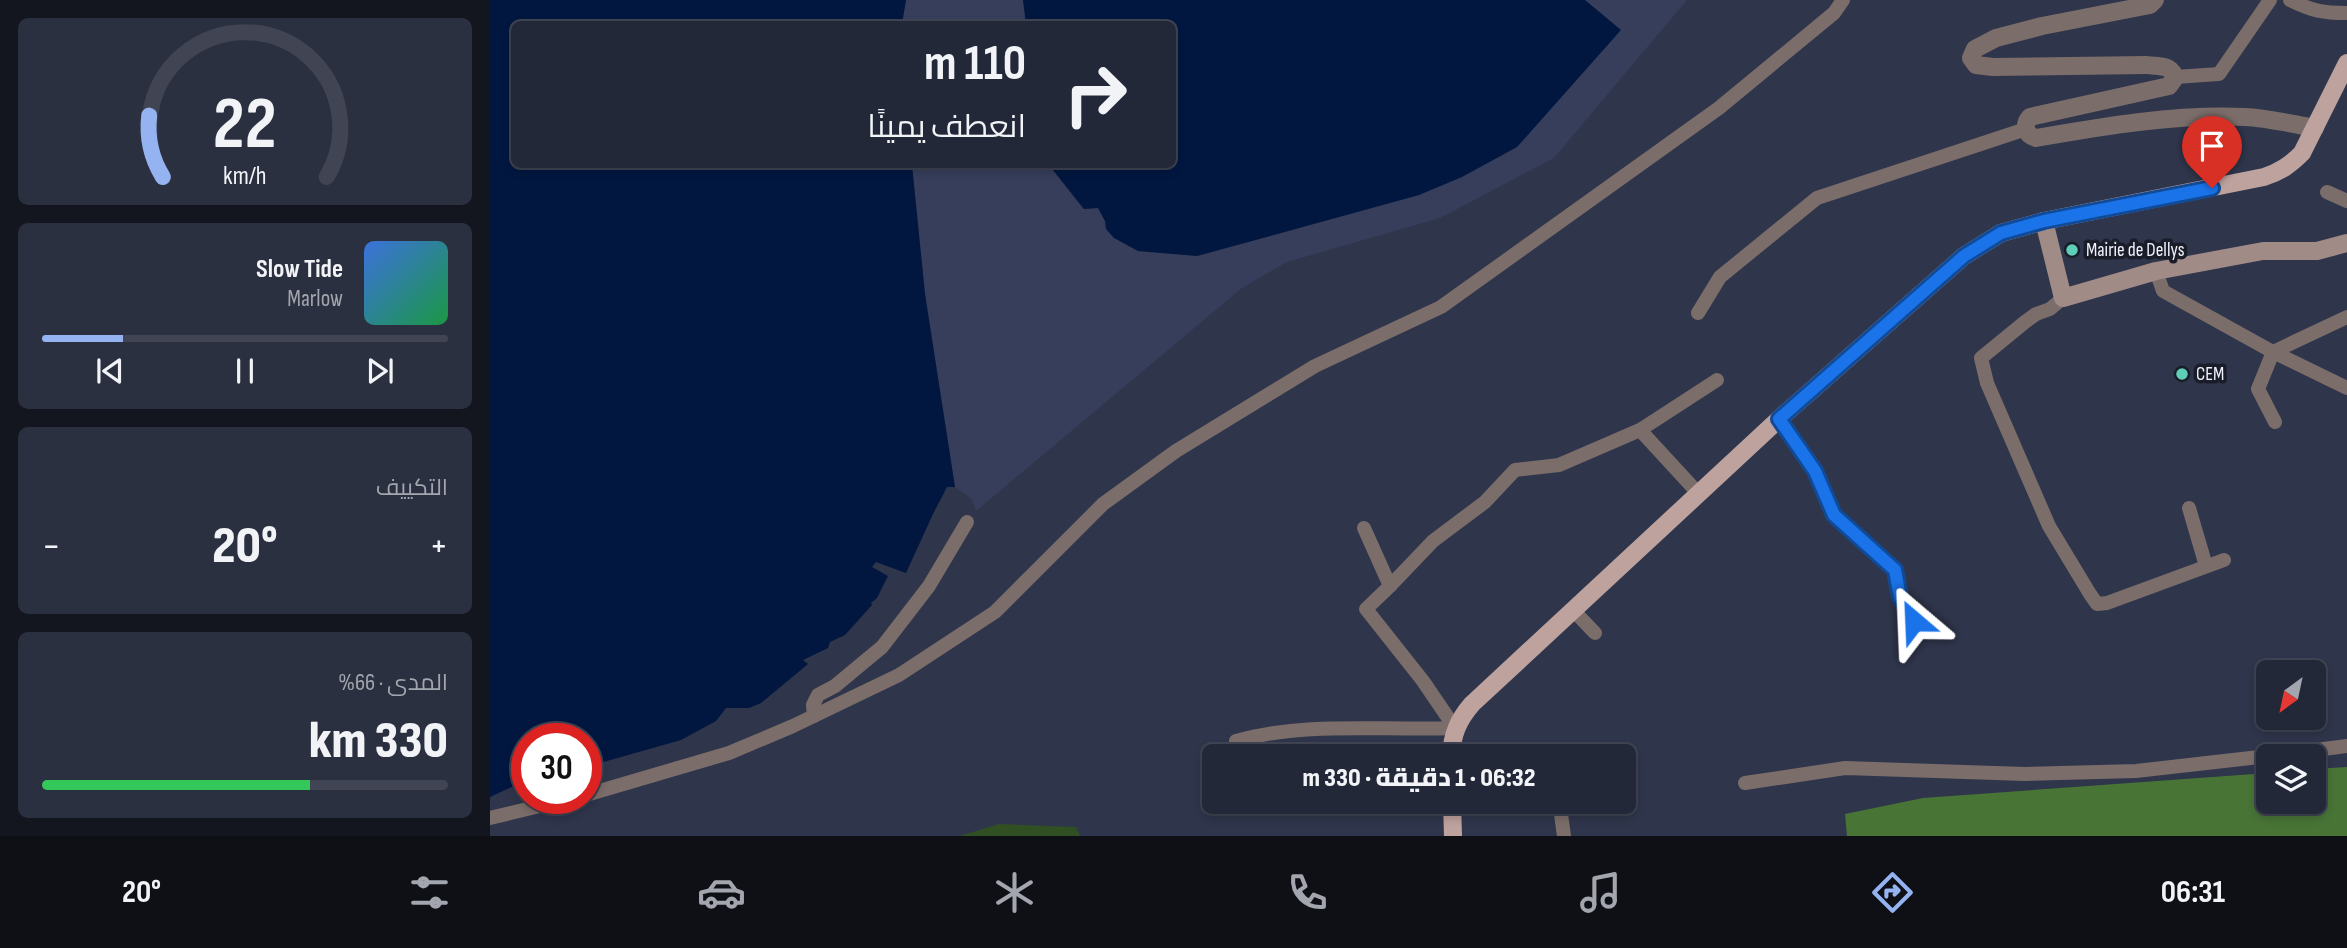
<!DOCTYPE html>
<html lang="ar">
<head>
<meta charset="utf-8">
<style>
	body { margin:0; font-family:"Sofia Sans Condensed",Cairo,sans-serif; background:#2b3040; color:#f1f3f6; direction:rtl; height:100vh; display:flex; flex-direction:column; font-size:26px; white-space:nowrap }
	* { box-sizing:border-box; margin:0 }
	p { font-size:23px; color:#a3a6ae }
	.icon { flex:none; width:38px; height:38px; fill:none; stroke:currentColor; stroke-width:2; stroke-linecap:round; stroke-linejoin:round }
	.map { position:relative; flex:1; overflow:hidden; direction:ltr }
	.drawer { display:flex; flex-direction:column; gap:18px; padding:18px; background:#13161f; width:490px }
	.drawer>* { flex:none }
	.hud { position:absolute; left:21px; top:21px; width:665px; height:147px; border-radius:10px; box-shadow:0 4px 10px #0003,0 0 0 2px #404453; direction:rtl; background:#232838; color:#f1f3f6; overflow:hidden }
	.needle { width:46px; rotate:213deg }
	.tools { position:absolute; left:1766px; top:660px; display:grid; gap:14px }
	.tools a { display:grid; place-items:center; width:70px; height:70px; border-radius:10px; background:#232838; box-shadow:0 4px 10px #0003,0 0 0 2px #404453; font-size:35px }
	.speed { position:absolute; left:21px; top:723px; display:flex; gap:14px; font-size:35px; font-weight:700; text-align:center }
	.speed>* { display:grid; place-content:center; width:91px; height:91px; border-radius:50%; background:#232838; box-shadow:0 4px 10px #0003,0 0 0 2px #404453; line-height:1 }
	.speed .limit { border:10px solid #d22; background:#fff; color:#111 }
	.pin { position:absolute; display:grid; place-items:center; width:60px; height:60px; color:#fff; margin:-72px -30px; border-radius:50% 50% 50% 0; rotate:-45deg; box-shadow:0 0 7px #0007 }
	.pin .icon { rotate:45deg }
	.me { position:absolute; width:77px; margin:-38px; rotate:334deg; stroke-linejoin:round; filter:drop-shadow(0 0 5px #0008) }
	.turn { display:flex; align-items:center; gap:24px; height:147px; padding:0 35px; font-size:32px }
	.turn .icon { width:91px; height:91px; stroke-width:2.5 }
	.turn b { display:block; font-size:49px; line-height:60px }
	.big { font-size:52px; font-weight:800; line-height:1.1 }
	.drawer .tile { flex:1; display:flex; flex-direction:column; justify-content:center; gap:10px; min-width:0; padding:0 24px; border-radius:10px; background:#2b3040 }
	.drawer .dial { align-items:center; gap:0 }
	.dial svg { height:182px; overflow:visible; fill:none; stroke:#404453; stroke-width:7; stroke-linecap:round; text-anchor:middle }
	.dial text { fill:#f1f3f6; stroke:none }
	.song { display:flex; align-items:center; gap:21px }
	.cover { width:84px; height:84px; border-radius:10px; background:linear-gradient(135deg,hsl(220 70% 55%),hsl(140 70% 35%)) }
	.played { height:7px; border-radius:4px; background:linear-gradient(90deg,#95b2f1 20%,#404453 20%) }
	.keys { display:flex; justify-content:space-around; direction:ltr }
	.heat { display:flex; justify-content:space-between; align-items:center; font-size:38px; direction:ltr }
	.charge { height:10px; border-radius:5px; background:linear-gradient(90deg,#34c759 66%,#404453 0) }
	.trip { position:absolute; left:712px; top:744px; width:434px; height:70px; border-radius:10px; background:#232838; box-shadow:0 4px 10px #0003,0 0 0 2px #404453; font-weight:800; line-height:70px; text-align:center; direction:rtl }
	.menu { display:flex; height:112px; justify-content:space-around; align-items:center; background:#0e1016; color:#a3a6ae }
	.menu .icon { width:49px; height:49px }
	.menu .selected { color:#95b2f1 }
	.menu b { font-size:32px; color:#f1f3f6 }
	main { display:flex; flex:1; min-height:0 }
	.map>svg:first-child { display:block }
	.built { fill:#363e5b }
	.green { fill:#305023 }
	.forest { fill:#487436 }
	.water { fill:#011740 }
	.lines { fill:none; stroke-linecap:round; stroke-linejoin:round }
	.minor { stroke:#7b6d6a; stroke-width:14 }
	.tertiary { stroke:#7b6d6a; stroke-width:18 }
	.secondary { stroke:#a18b87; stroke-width:18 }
	.primary { stroke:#bea29d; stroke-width:18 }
	.route-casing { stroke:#114b97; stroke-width:18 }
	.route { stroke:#1a73e8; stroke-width:12 }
	.poi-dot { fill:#5eceb8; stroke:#1a1d28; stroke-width:2.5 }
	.labels { text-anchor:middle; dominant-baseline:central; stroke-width:7; stroke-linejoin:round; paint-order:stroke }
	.poi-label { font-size:19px; fill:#eff3fe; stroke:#1a1d28; text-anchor:start }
</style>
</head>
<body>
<main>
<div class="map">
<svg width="1857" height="836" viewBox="0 0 1857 836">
	<rect width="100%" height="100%" fill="#2f354b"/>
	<g class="built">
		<path d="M416,0H533L536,24H412Z"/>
		<path d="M1095,0H1197L1064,158L950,218L797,262L752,288L486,511L482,499L465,487L435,294L422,165H559L593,209L608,208L615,221L616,229L637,245L648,251L707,256L929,195L1130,30Z"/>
	</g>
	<path class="green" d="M509,824L586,827L590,836H470Z"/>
	<path class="forest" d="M1857,767V836H1357L1355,814L1433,798L1778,773V802H1824V769Z"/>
	<g class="water">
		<path d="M0,0H416L412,24H24V164L422,165L435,294L465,487H457L443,514L416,573L386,562L382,567L398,576L387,598L381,603L382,605L355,635L340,642L338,648L313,660L318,664L271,703L259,708H236L226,721L191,740L96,767V738H37V780L0,797Z"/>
		<path d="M533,0H1095L1131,30L1027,147L972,177L929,195L707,256L648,251L624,238L616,229L615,221L608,208L594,209L559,165L682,164V24H536Z"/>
	</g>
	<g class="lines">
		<g class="minor">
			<path d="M1800,0C1822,11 1833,13 1857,13"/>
			<path d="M1685,77L1729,74L1780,0"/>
			<path d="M1837,192L1857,201"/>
			<path d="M1666,271L1673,291L1783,352L1857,317"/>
			<path d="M1573,298L1560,309L1546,314L1535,322L1491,358L1497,383L1559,526L1600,594L1607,604L1617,603L1734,560"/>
			<path d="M1208,313L1230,277L1327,198L1536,129"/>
			<path d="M1289,419L1325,471L1344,515L1405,570L1411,597L1424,621"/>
			<path d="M1785,422L1768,389L1783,352L1857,388"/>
			<path d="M1150,430L1227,380"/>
			<path d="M1699,508L1716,566"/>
			<path d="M874,528L900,586L876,609L933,681L965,728"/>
			<path d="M900,586L943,541L995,502L1025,470L1069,465L1150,430L1208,493"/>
			<path d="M1083,610L1105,633"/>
			<path d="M324,716L323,705L328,695L345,686L392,647L439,586L477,522"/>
			<path d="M746,741C816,721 893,731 965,728"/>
			<path d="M1779,756L1857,746"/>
			<path d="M1255,783L1355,768L1535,774L1646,771L1778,756"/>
			<path d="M96,795L239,753L303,726L409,675L505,612L613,504L686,451L825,366L951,307L1229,108L1344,13L1353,0"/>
			<path d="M1058,802L1070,807L1074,836"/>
			<path d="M0,818L83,798"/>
		</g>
		<path class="tertiary" d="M1665,0L1660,5L1552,26L1506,38L1485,49L1481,58L1486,65L1503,67L1657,65C1668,67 1684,64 1684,79L1679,86L1540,117C1533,125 1535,135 1546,138C1615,126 1685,114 1755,117C1778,118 1802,124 1825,128"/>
		<path class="secondary" d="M1554,221L1573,298L1666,271L1773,251H1827L1857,243"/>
		<g class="primary">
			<path d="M961,756C962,735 968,720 982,704L1289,419L1474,256L1511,233L1554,221L1774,177C1790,172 1800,165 1812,153L1857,63"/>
			<path d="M962,802L963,836"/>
		</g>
	</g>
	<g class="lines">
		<defs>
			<path id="route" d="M1424,621L1410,597L1405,570L1344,515L1325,471L1289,419L1474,256L1511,233L1554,221L1722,188"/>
		</defs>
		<use href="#route" class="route-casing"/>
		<use href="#route" class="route"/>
	</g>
	<g class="poi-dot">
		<circle cx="1582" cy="250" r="7"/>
		<circle cx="1692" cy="374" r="7"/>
	</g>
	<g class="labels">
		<g class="poi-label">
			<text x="1596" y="250">Mairie de Dellys</text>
			<text x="1706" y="374">CEM</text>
		</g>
	</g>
</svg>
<div class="tools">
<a><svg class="needle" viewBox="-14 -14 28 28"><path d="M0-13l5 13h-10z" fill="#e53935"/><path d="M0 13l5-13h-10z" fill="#a3a6ae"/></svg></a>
<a><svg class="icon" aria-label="layers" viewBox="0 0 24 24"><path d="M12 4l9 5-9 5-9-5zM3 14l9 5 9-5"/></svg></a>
</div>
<div class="speed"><div class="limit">30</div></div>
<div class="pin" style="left:1722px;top:188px;background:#d93025"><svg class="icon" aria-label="arrive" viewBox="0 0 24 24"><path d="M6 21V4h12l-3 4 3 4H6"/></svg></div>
<svg class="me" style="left:1424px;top:621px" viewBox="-20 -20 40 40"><path d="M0-17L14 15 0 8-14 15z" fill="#1a73e8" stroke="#fff" stroke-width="4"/></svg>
<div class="trip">06:32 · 1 دقيقة · 330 m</div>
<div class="hud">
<div class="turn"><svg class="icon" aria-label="right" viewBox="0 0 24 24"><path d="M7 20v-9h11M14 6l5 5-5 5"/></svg><div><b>110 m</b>انعطف يمينًا</div></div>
</div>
</div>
<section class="drawer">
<div class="tile dial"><svg viewBox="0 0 100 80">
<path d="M14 69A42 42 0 1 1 86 69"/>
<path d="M14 69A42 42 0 0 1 8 42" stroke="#95b2f1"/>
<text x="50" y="56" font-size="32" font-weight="700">22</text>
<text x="50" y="72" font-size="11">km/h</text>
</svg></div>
<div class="tile">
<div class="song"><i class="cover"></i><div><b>Slow Tide</b><p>Marlow</p></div></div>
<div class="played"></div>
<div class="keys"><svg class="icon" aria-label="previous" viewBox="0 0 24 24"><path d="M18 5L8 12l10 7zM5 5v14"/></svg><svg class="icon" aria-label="pause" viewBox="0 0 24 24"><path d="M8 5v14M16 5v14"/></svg><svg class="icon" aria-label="next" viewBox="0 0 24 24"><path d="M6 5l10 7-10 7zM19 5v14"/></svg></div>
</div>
<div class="tile"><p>التكييف</p>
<div class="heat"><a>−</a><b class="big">20°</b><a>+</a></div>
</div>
<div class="tile"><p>المدى · 66%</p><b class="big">330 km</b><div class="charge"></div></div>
</section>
</main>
<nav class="menu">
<b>06:31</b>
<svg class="icon selected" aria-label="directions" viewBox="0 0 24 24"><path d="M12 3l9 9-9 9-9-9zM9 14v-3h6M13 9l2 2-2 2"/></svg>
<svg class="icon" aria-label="music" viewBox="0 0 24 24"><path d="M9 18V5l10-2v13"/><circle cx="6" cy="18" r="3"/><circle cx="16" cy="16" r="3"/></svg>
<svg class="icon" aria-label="phone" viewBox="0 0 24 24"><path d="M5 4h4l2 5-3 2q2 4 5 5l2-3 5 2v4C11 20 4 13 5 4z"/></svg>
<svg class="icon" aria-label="climate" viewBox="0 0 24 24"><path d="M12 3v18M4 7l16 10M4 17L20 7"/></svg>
<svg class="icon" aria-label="car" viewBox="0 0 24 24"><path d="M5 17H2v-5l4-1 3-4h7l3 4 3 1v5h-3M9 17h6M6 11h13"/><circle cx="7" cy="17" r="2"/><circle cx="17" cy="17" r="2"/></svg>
<svg class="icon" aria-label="filters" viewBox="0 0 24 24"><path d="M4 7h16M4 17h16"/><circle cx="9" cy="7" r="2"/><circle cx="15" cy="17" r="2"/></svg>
<b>20°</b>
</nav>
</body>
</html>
